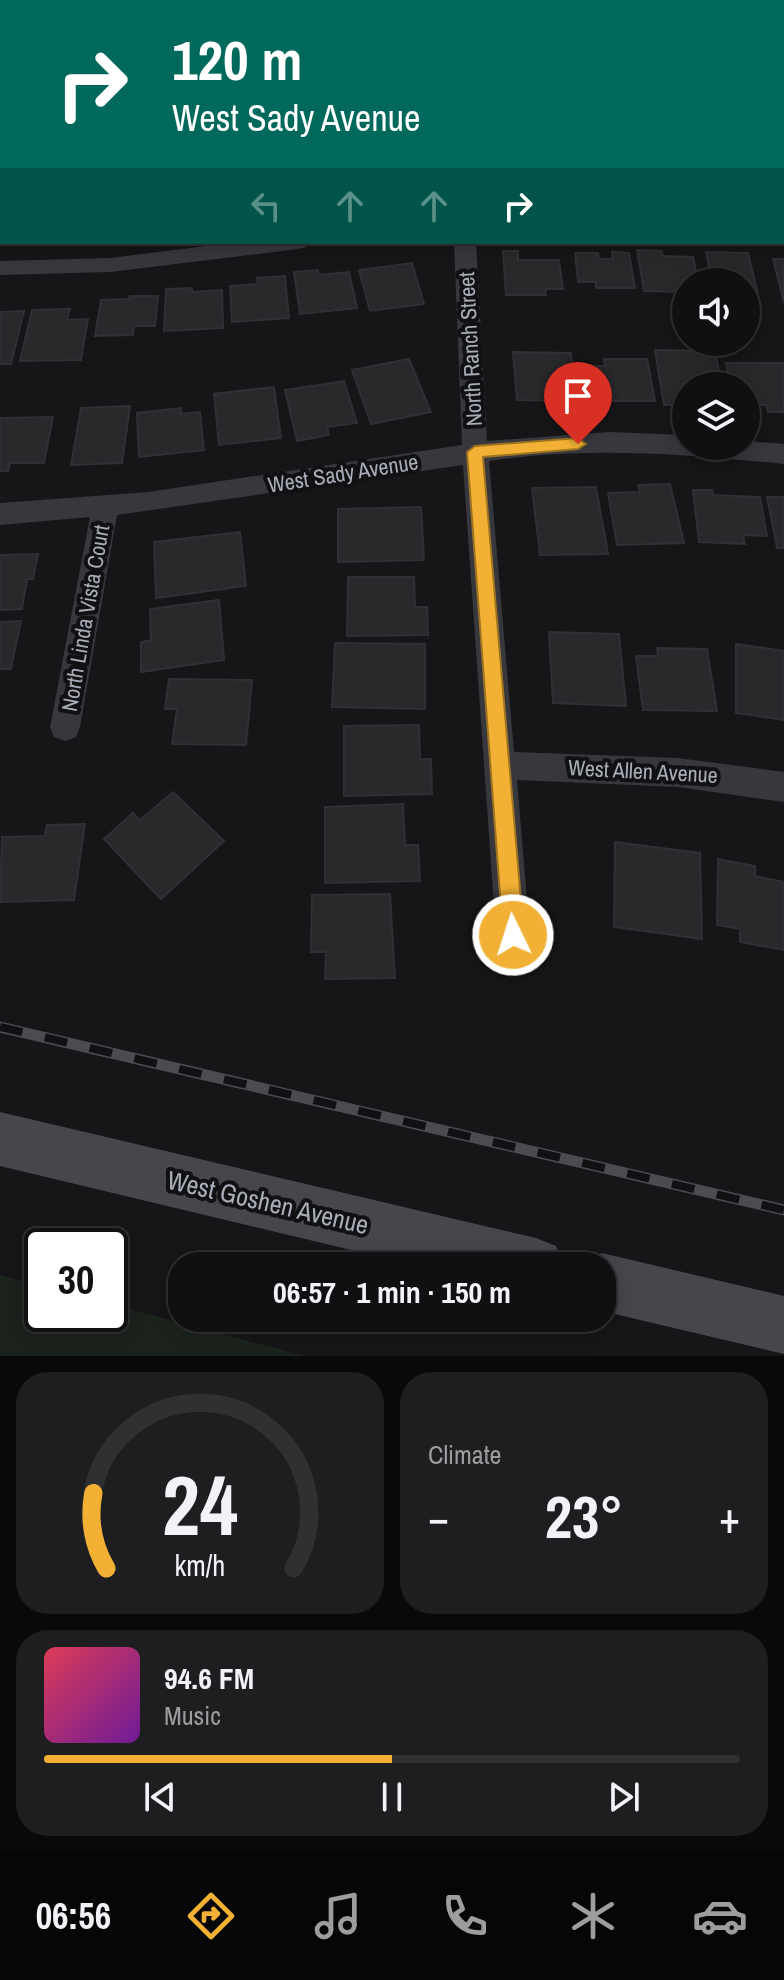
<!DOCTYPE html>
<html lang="en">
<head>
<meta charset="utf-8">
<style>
	body { margin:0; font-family:"Archivo Narrow",sans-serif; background:#1e1e20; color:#f1f3f6; height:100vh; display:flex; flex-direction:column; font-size:30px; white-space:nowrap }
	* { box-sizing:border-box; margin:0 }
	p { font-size:26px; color:#9c9d9f }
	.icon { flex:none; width:44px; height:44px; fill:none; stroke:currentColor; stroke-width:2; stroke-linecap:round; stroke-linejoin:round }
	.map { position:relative; height:1356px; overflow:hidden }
	.drawer { display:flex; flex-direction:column; gap:16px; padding:16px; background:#09090a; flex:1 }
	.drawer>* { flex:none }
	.hud { position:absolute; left:0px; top:0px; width:784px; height:244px; box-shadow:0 4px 20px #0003,0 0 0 2px #303032; background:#00695c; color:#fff; overflow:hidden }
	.buttons { position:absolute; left:672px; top:268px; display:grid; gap:16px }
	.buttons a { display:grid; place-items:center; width:88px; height:88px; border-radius:50%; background:#101012; box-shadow:0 4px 20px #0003,0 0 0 2px #303032; font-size:40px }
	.speed { position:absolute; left:24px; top:1228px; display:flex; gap:16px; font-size:40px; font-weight:700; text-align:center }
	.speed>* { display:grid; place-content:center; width:104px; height:104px; border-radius:50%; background:#101012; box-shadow:0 4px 20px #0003,0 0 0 2px #303032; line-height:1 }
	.speed .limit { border:4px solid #111; border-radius:12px; background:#fff; color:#111 }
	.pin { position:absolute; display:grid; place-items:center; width:68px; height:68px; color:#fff; margin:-82px -34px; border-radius:50% 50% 50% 0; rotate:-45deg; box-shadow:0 0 8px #0007 }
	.pin .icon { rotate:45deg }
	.me { position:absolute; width:88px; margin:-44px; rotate:356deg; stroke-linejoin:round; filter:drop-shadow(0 0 6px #0008) }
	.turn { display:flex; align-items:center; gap:28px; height:168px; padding:0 40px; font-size:36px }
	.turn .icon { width:104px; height:104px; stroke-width:2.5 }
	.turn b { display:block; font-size:56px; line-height:68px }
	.lanes { display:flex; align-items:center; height:76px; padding:0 40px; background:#0003; justify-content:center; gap:40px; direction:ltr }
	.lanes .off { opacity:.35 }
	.big { font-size:60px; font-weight:700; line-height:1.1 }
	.drawer .tile { flex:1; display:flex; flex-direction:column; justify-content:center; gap:12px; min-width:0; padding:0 28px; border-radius:32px; background:#1e1e20 }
	.drawer .dial { align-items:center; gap:0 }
	.dial svg { height:208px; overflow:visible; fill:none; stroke:#303032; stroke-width:7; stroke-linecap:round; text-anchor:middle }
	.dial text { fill:#f1f3f6; stroke:none }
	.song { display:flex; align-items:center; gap:24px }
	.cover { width:96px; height:96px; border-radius:12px; background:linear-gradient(135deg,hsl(350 70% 55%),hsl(280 70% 35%)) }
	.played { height:8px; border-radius:4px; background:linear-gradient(90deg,#f2b134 50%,#303032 50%) }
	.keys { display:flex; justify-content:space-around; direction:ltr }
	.heat { display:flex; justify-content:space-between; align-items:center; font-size:44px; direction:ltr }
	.drawer .tiles { flex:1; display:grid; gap:16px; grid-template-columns:1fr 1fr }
	.tile:last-child { grid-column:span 2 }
	.trip { position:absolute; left:168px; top:1252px; width:448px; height:80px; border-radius:32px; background:#101012; box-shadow:0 4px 20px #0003,0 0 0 2px #303032; font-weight:700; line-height:80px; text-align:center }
	.tabs { display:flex; height:128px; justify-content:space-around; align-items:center; background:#060607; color:#9c9d9f }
	.tabs .icon { width:56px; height:56px }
	.tabs .current { color:#f2b134 }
	.tabs b { font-size:36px; color:#f1f3f6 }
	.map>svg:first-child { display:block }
	.green { fill:#1c231d }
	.building { fill:#29292c; stroke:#303034; stroke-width:2 }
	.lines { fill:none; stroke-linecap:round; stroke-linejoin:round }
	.street { fill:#37383d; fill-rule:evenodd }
	.secondary { fill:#45474d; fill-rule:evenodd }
	.rail-casing { stroke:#4a4c52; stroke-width:11 }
	.rail { stroke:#111113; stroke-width:8; stroke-dasharray:23; stroke-linecap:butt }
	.route { fill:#f2b134; stroke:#9d7322; stroke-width:2 }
	.labels { text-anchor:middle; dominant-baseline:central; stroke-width:8; stroke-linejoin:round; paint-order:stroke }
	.street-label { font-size:22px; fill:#a8adb8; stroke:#111113 }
	.near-street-label { font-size:26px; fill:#a8adb8; stroke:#111113 }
</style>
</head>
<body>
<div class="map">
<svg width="784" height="1356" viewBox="0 0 784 1356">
	<rect width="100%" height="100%" fill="#161618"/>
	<path class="green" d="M0,1275L42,1286V1314H110V1304L305,1356H0Z"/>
	<g class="building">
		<path d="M637,250L662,251L663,256L693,257L698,282H686V292L644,291Z"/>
		<path d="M503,251H518V260H559L563,289H545L546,295H506Z"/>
		<path d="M612,252L629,253L635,288H596V282H578L575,253H598L599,259H613Z"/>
		<path d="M706,252L748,253L759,298H746V282H712Z"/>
		<path d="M773,259H784V303Z"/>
		<path d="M412,263L424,304L370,311L359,270Z"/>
		<path d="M318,270L319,275L349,272L357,308L300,314L294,272Z"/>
		<path d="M285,276L289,318L232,322L230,286L258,284L257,278Z"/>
		<path d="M192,288V292L222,290L223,328L164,331L166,289Z"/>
		<path d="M130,296H158L155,326H134L133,335L95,336L101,300L129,299Z"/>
		<path d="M70,309L67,320L88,319L81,360L20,361L32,310Z"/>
		<path d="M24,311L11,364H0V312Z"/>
		<path d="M655,350L715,351L722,386H686V405H664Z"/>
		<path d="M513,352L571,353L576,401L517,400Z"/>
		<path d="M409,359L431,412L371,424L352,370Z"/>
		<path d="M604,359H647L655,401H593L588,366H605Z"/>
		<path d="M726,363H784V412H768L766,405H746V386H731Z"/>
		<path d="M344,381L357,423L327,427L329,435L297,441L285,390Z"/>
		<path d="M274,387L281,438L219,445L214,394Z"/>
		<path d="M130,406L122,463L71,465L81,408Z"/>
		<path d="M181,408V414L200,412L204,450L139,457L137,413Z"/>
		<path d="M53,417L44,463H10L8,471H0V418Z"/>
		<path d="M670,484L684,543L617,545L608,493L640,492L638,485Z"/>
		<path d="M596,487L608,554L540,555L532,488Z"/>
		<path d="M693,490H712L713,495L760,497L767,536L743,535L745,544L699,542Z"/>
		<path d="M767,497H784V548H777Z"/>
		<path d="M421,507L424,560L338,562V509Z"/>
		<path d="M240,532L246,586L156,598L154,542Z"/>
		<path d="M38,554L33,579H27L22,609L0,610V555Z"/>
		<path d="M348,577H414L415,607H427L428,635L347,636Z"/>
		<path d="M219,600L224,660L141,672V642L151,640L150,609Z"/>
		<path d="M21,621L11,669H0V622Z"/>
		<path d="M549,632L619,634L626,706L553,703Z"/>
		<path d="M335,643L425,644V709L332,707Z"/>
		<path d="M736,644L784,651V720L736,713Z"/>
		<path d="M657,648L707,649L717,711L643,710L636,656H658Z"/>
		<path d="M169,679L252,680L246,745L172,744L177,709H165Z"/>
		<path d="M419,725L420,759H431L432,794L344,796V726Z"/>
		<path d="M173,792L224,841L161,899L104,839L133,813L140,820Z"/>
		<path d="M403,804L405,845H418L420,881L325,883V807Z"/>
		<path d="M85,824L74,900L0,902L2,837L45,836L47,825Z"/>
		<path d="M615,842L700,853L702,939L614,927Z"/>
		<path d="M718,859L755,866V876L784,882V950L740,942V929L717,925Z"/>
		<path d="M390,894L395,978L325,979L326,952H311L312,895Z"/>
	</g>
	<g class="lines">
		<g class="street">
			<path d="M782,69L784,70V82L782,81Z"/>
			<rect x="0" y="99" width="2" height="12"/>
			<rect x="782" y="220" width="2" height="14"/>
			<path d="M239,242H309L306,247L298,249L110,272L0,275V261L110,258Z"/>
			<path d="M454,242H476L487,441L609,432L686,435V446H746V441L784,444V464C686,454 588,446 489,461L514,752L678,758L784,772V802L678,787L517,780L530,935L525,947L513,952L501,947L496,935L463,465L117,515L80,727L76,737L65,741L54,737L50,727L90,517L0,525V503L148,492L462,445Z"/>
		</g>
		<g class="secondary">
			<rect x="47" y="0" width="24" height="2"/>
			<path d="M2,173V198H0V174Z"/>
			<path d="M0,1112L536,1238L556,1246L564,1266H418L0,1166Z"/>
			<path d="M602,1253L784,1296V1354L602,1311V1266H580L582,1262Z"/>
		</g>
		<defs>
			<path id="rail" d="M0,1027L784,1210"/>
		</defs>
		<use href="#rail" class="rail-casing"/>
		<use href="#rail" class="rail"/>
	</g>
	<path class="route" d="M578,438L586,444L578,449L483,457L524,935L521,942L513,945L506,942L503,935L467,452L475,446Z"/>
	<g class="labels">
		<g class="street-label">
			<text transform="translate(470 349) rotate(-93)">North Ranch Street</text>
			<text transform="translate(343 473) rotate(-9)">West Sady Avenue</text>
			<text transform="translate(85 618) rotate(-80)">North Linda Vista Court</text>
			<text transform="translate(643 771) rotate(3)">West Allen Avenue</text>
		</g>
		<g class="near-street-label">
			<text transform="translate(268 1202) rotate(13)">West Goshen Avenue</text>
		</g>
	</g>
</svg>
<div class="buttons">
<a><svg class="icon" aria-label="sound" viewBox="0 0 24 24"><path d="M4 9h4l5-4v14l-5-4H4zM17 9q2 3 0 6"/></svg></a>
<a><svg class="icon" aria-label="layers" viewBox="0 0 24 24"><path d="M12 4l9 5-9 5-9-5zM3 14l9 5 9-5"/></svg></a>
</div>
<div class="speed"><div class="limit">30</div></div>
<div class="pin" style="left:578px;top:444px;background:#d93025"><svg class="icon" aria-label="arrive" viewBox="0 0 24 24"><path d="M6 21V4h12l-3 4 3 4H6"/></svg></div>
<svg class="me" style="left:513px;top:935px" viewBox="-20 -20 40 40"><circle r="17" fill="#f2b134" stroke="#fff" stroke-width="3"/><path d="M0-11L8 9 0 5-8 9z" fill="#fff"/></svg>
<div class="trip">06:57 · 1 min · 150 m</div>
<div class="hud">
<div class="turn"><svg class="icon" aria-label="right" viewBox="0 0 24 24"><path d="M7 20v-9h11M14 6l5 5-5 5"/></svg><div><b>120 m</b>West Sady Avenue</div></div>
<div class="lanes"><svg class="icon off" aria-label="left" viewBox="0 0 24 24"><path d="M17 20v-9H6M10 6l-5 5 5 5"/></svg><svg class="icon off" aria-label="ahead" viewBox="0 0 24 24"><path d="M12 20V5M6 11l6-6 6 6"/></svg><svg class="icon off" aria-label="ahead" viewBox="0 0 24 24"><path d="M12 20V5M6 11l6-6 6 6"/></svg><svg class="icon" aria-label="right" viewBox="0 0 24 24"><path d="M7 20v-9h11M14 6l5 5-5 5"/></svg></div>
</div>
</div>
<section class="drawer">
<div class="tiles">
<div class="tile dial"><svg viewBox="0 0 100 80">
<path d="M14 69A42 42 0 1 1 86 69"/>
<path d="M14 69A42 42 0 0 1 9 40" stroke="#f2b134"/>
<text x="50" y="56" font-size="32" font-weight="700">24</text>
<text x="50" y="72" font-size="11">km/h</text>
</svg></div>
<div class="tile"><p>Climate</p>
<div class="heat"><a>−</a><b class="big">23°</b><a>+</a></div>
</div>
<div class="tile">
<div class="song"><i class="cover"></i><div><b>94.6 FM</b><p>Music</p></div></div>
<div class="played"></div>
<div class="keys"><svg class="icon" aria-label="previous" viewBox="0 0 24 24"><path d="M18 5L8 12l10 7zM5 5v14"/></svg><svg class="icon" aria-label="pause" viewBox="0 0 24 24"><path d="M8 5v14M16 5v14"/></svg><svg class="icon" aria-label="next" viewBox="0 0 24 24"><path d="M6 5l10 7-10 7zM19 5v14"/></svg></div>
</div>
</div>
</section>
<nav class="tabs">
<b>06:56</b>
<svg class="icon current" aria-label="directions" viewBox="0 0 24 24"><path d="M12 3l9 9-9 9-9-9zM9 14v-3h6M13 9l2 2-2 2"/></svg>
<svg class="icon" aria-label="music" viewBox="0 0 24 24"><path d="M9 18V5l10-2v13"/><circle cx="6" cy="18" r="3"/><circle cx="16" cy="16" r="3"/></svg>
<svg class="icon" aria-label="phone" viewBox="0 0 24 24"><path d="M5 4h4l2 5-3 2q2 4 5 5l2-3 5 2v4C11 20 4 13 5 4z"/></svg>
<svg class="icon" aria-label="climate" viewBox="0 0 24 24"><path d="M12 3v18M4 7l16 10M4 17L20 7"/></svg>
<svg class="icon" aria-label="car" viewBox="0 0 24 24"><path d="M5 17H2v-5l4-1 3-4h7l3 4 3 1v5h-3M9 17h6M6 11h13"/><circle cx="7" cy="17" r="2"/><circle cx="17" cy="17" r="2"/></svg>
</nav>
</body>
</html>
